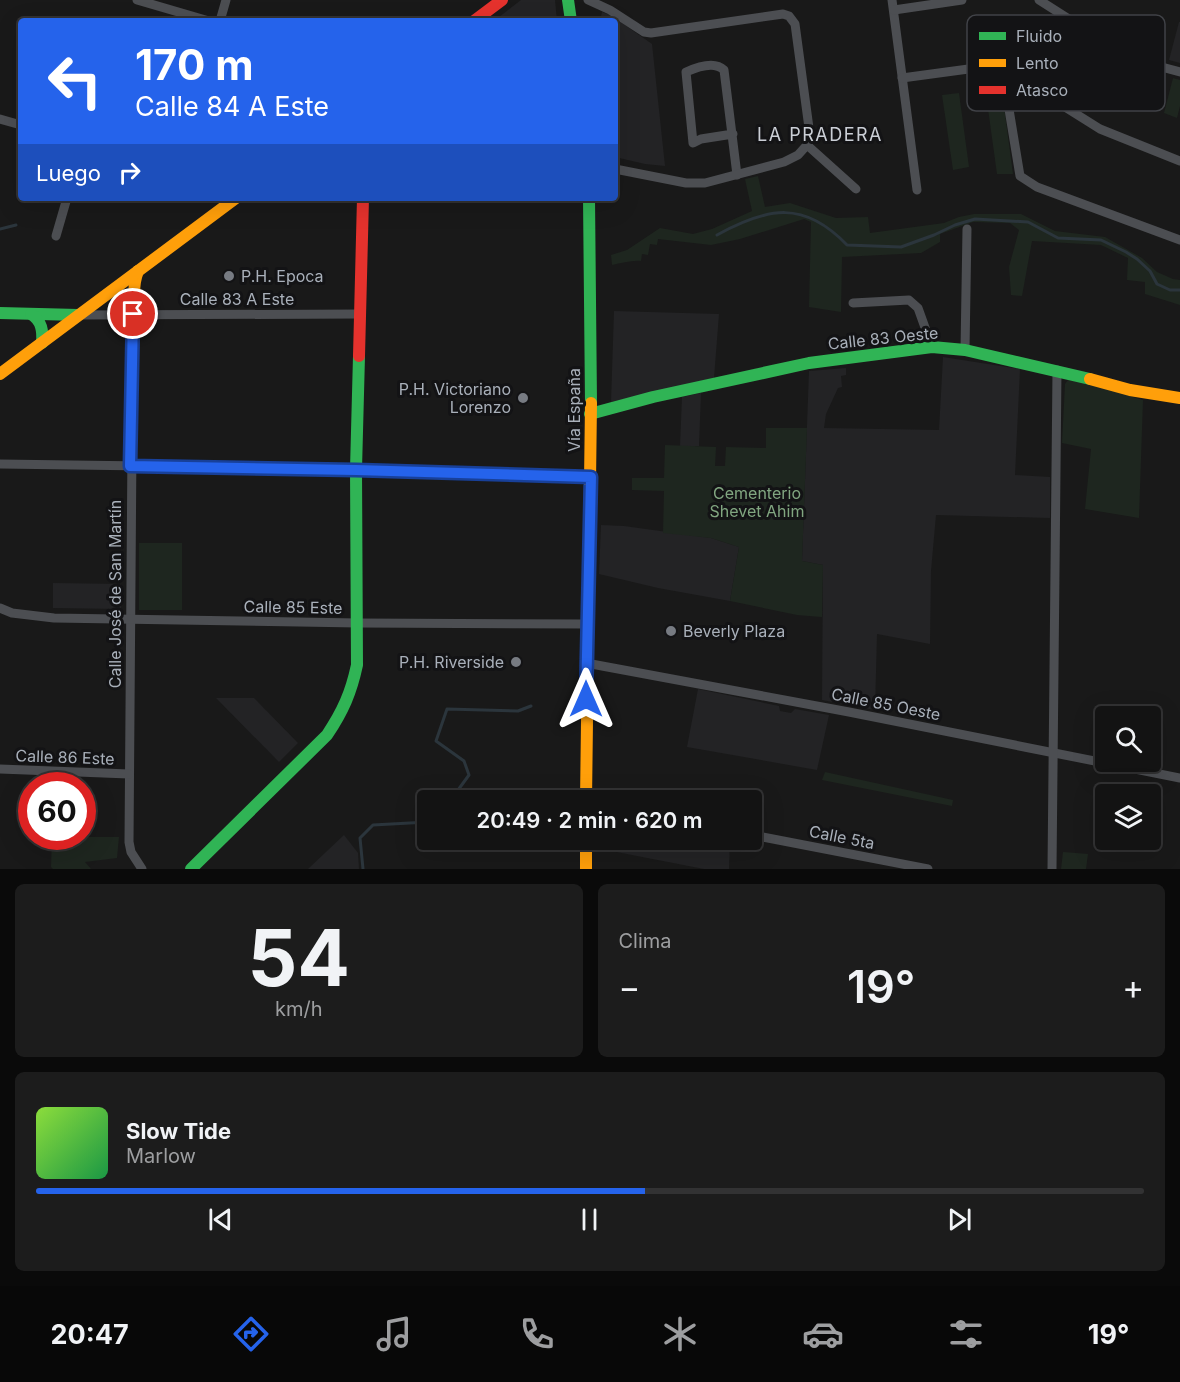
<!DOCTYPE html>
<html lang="es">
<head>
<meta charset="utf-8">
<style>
	body { margin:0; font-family:Inter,sans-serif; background:#1c1c1c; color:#f1f3f6; height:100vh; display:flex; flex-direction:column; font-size:22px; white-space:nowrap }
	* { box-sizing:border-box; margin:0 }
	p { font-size:20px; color:#9d9ea0 }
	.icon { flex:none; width:33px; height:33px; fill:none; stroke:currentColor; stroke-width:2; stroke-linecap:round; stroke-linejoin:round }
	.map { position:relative; height:869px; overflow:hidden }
	.panel { display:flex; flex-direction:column; gap:15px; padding:15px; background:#0a0a0a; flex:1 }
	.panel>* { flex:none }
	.top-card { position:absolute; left:18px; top:18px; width:600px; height:183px; border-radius:6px; box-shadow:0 6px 24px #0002,0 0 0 2px #323233; background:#2563eb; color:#fff; overflow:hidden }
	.buttons { position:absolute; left:1095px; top:706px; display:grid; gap:12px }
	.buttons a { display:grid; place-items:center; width:66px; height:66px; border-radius:6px; background:#131313; box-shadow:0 6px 24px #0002,0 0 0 2px #323233; font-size:30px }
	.speed { position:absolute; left:18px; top:772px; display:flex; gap:12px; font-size:30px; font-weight:700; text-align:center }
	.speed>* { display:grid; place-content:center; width:78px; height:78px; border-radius:50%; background:#131313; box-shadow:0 6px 24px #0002,0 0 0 2px #323233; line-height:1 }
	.speed .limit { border:9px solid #d22; background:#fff; color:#111 }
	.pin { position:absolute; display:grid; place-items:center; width:51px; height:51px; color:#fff; margin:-26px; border:3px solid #fff; border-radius:50%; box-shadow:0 2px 6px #0007 }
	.me { position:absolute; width:66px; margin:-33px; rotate:0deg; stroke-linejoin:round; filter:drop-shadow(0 0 4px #0008) }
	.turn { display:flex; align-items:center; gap:21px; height:126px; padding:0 18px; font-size:27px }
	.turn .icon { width:78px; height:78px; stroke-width:2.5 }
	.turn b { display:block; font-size:42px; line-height:51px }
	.then { display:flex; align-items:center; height:57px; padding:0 18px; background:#0003; gap:12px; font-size:22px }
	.big { font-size:45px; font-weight:600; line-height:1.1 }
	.panel .card { flex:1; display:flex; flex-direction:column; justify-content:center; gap:9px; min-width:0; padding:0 21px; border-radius:9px; background:#1c1c1c }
	.panel .dial { align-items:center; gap:0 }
	.dial b { font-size:78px; line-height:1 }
	.song { display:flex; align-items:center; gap:18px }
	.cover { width:72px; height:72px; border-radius:9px; background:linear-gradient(135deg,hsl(90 70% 55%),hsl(140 70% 35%)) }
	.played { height:6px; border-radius:3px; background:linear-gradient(90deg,#2563eb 55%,#323233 55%) }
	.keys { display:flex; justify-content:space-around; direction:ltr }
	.heat { display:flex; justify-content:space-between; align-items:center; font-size:33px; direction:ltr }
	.panel .tiles { flex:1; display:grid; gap:15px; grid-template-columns:1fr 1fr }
	.card:last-child { grid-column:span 2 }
	.trip { position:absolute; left:417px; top:790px; width:345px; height:60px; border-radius:6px; background:#131313; box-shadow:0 6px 24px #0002,0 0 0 2px #323233; font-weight:600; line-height:60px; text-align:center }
	.dock { display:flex; height:96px; justify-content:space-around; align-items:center; background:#080808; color:#9d9ea0 }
	.dock .icon { width:42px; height:42px }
	.dock .active { color:#2563eb }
	.dock b { font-size:27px; color:#f1f3f6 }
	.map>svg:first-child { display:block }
	.built { fill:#232325 }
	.green { fill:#1e261f }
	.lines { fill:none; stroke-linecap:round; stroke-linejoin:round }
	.stream { stroke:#2b353c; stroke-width:3 }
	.street { stroke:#4c4e52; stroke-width:9 }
	.fast { stroke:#30b455; stroke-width:12 }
	.slow { stroke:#ff9f0a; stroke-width:12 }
	.jam { stroke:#e5322d; stroke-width:12 }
	.route-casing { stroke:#184099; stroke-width:15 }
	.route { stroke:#2563eb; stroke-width:10 }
	.poi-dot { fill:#777b82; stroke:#131315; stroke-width:2 }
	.labels { text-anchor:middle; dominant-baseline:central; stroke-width:6; stroke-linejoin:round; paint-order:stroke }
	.poi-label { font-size:16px; fill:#a9b0ba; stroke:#131315; text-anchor:start }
	.street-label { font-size:16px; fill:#a9b0ba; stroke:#131315 }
	.park-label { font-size:16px; fill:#81a680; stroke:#131315 }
	.neighbourhood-label { font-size:18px; letter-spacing:1.5px; fill:#cbcfd6; stroke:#131315 }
	.key { fill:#131315; stroke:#404247; stroke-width:1.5 }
	.key-label { font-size:16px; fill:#a9b0ba }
</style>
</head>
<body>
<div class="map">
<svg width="1180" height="869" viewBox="0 0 1180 869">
	<rect width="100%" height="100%" fill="#191919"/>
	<g class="built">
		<path d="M521,0H555L557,21H494Z"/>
		<path d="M602,12L612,16L652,44L665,166L645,164L615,157V21H600Z"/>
		<path d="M1179,22H1180V63L1169,60Z"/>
		<path d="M614,311L719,314L714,378L611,402Z"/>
		<path d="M943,357L1020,369L1015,475L1050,477V518L936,515L931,571L930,644L877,634L875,710L822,700L823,565L802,561L809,371L846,368V375L841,376L842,387L838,388L826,414L824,428L939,430Z"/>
		<path d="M701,393L699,446H680L682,397Z"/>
		<path d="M601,525L624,526L711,538L739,547L730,601L658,588L599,574Z"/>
		<path d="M53,583L121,584V609L53,608Z"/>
		<path d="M698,689L779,706L780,711L791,713L795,709L829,715L817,770L687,747Z"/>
		<path d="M216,698H254L298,743L279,762Z"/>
		<path d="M344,835L358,853L359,869H308Z"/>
		<path d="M596,840H730L729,869H704L596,848Z"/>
	</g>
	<g class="green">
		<path d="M1000,77L1013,174H997L984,80Z"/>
		<path d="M1173,78L1180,80V106L1177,118L1164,113Z"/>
		<path d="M959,93L969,167L953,170L942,95Z"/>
		<path d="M758,176L765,207L790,203L836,218L868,217L870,233L944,223L959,217L974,214H1021L1055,231L1105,237L1142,258L1157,272L1173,279L1180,280V305L1145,294V282L1127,280L1128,258L1101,245L1032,241L1022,296L1011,295L1009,267L1019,230L1010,223L973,222L940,234V242L921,253L842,257L841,312L809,307L811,222L804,219L740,239L711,245L658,239L657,245L650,244L648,255L642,254L641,261C632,260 622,263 612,265L611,255L627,250L660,228L693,234L712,229L752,211L745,179Z"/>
		<path d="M1068,380L1086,383L1143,400L1139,518L1085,509L1091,449L1062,443L1065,384Z"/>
		<path d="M766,428H807L802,561L823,565L822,617L797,615L730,601L739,547L711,538L663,533L664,491L632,490V478H664L665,445L716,447L715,466H725L726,447L766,448Z"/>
		<rect x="139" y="543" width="43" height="67"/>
		<path d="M825,772L953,800L952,806L822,780Z"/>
		<path d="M52,837H119L117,858L85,862L91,869H53L51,867Z"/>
		<path d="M1063,852L1088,854L1086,869H1061Z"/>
	</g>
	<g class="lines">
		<g class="stream">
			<path d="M0,229L16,225"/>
			<path d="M717,235C768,207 804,200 847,245L901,247L934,235L955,225L975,219L1028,222L1058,238L1101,240L1126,252L1137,259L1150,271L1157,284L1170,290H1180"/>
			<path d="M450,801L469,775L464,761L436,741L447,709L518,711L531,706"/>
			<path d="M363,869L360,838L373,825L428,822"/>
		</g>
		<g class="street">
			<path d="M137,0L209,21"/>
			<path d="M588,0L610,10L644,32L651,33L783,14L789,16L795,24L809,128L807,145"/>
			<path d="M892,0L917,190"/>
			<path d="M1039,0L1127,56L1139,61L1180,72"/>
			<path d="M894,10L962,0"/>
			<path d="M220,21L226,0"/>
			<path d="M1002,67L1020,176L1037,187L1180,240"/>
			<path d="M902,78L998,65L1100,129L1180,161"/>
			<path d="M0,119L21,125"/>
			<path d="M733,134L701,139L693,143L686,72C697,67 715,61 724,70L737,175"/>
			<path d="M807,145L856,189"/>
			<path d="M615,169L686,183H705L784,162L798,155L807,145"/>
			<path d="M56,236L67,198"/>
			<path d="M853,303L909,300L918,308L932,347"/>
			<path d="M133,314L129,842L131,852L142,869"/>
			<path d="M78,315L360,314"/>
			<path d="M965,350L967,229"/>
			<path d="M0,464L356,469L591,477"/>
			<path d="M0,608L12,613L54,618L358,623L587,624"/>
			<path d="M586,663L849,712L1180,778"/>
			<path d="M0,769L129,774"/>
			<path d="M752,835L928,869"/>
			<path d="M1052,869L1057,370"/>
		</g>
		<g class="fast">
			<path d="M568,0L571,21"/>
			<path d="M589,198L591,403"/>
			<path d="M0,313L78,315"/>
			<path d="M31,314C42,321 43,331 42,343"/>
			<path d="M590,414L653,397L809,363L932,347L965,350L1090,379"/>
			<path d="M191,869L327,735C343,711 351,693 357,665L356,469L359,356"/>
		</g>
		<g class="slow">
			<path d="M138,271C132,287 133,300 143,314"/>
			<path d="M0,374L236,198"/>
			<path d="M1090,379L1130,390L1180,398"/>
			<path d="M586,801L591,403"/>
			<path d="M586,840V869"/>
		</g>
		<g class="jam">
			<path d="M474,21L502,0"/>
			<path d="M359,356L363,198"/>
		</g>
	</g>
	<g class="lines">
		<defs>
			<path id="route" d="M133,314L130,466L356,470L591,477L586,699"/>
		</defs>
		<use href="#route" class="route-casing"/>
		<use href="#route" class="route"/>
	</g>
	<g class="poi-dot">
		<circle cx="229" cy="276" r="6"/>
		<circle cx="523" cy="398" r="6"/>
		<circle cx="671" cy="631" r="6"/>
		<circle cx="516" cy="662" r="6"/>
	</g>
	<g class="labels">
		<g class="poi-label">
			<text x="241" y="276">P.H. Epoca</text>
			<text x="511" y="389" text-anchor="end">P.H. Victoriano<tspan x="511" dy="18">Lorenzo</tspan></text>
			<text x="683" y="631">Beverly Plaza</text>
			<text x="504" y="662" text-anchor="end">P.H. Riverside</text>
		</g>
		<g class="street-label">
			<text x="237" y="299">Calle 83 A Este</text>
			<text transform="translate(883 338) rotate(-6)">Calle 83 Oeste</text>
			<text transform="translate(574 410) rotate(-90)">Vía España</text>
			<text transform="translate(115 594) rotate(-90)">Calle José de San Martín</text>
			<text transform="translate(293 607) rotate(1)">Calle 85 Este</text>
			<text transform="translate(886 704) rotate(11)">Calle 85 Oeste</text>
			<text transform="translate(65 757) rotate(2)">Calle 86 Este</text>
			<text transform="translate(842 837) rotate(11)">Calle 5ta</text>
		</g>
		<g class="park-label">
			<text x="757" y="493">Cementerio<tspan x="757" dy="18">Shevet Ahim</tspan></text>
		</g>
		<g class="neighbourhood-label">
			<text x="820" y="134">LA PRADERA</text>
		</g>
	</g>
	<rect x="967" y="15" width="198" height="96" rx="9" class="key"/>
	<rect x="979" y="32" width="27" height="8" fill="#30b455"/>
	<rect x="979" y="59" width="27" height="8" fill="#ff9f0a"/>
	<rect x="979" y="86" width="27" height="8" fill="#e5322d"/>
	<g class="key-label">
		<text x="1016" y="42">Fluido</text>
		<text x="1016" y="69">Lento</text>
		<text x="1016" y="96">Atasco</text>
	</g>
</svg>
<div class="buttons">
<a><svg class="icon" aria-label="search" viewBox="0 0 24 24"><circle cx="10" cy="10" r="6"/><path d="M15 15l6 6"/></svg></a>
<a><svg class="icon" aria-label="layers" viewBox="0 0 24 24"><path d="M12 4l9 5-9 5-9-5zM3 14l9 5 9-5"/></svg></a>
</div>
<div class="speed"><div class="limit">60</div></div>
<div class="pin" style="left:133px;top:314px;background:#d93025"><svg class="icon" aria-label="arrive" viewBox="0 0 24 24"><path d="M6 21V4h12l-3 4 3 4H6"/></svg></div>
<svg class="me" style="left:586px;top:699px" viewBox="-20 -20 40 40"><path d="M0-17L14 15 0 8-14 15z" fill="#2563eb" stroke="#fff" stroke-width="4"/></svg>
<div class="trip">20:49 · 2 min · 620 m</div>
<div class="top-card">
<div class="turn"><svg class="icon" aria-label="left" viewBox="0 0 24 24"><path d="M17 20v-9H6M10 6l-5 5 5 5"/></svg><div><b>170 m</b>Calle 84 A Este</div></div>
<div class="then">Luego<svg class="icon" aria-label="right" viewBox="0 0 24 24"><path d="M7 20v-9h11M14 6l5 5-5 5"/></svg></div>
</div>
</div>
<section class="panel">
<div class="tiles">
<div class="card dial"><b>54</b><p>km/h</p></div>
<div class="card"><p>Clima</p>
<div class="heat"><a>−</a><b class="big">19°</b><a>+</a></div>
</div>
<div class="card">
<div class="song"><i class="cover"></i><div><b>Slow Tide</b><p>Marlow</p></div></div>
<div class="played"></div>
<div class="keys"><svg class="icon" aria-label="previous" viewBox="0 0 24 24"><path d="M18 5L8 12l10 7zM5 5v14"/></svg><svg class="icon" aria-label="pause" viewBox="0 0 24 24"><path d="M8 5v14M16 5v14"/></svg><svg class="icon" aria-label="next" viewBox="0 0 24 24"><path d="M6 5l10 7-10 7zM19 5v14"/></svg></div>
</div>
</div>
</section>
<nav class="dock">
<b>20:47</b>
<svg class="icon active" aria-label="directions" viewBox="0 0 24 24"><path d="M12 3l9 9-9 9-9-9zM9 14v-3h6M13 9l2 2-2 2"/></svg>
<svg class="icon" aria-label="music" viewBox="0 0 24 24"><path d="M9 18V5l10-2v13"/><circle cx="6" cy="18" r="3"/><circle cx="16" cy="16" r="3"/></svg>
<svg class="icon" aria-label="phone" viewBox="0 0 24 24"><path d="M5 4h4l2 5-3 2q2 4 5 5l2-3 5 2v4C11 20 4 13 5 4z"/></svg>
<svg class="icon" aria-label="climate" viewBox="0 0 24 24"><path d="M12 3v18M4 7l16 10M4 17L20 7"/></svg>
<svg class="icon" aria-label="car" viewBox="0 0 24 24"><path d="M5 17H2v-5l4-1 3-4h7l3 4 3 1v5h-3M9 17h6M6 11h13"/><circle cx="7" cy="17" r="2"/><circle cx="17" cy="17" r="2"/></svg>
<svg class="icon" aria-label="filters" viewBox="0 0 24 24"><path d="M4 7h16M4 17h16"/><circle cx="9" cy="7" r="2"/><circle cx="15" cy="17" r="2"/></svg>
<b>19°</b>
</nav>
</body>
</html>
